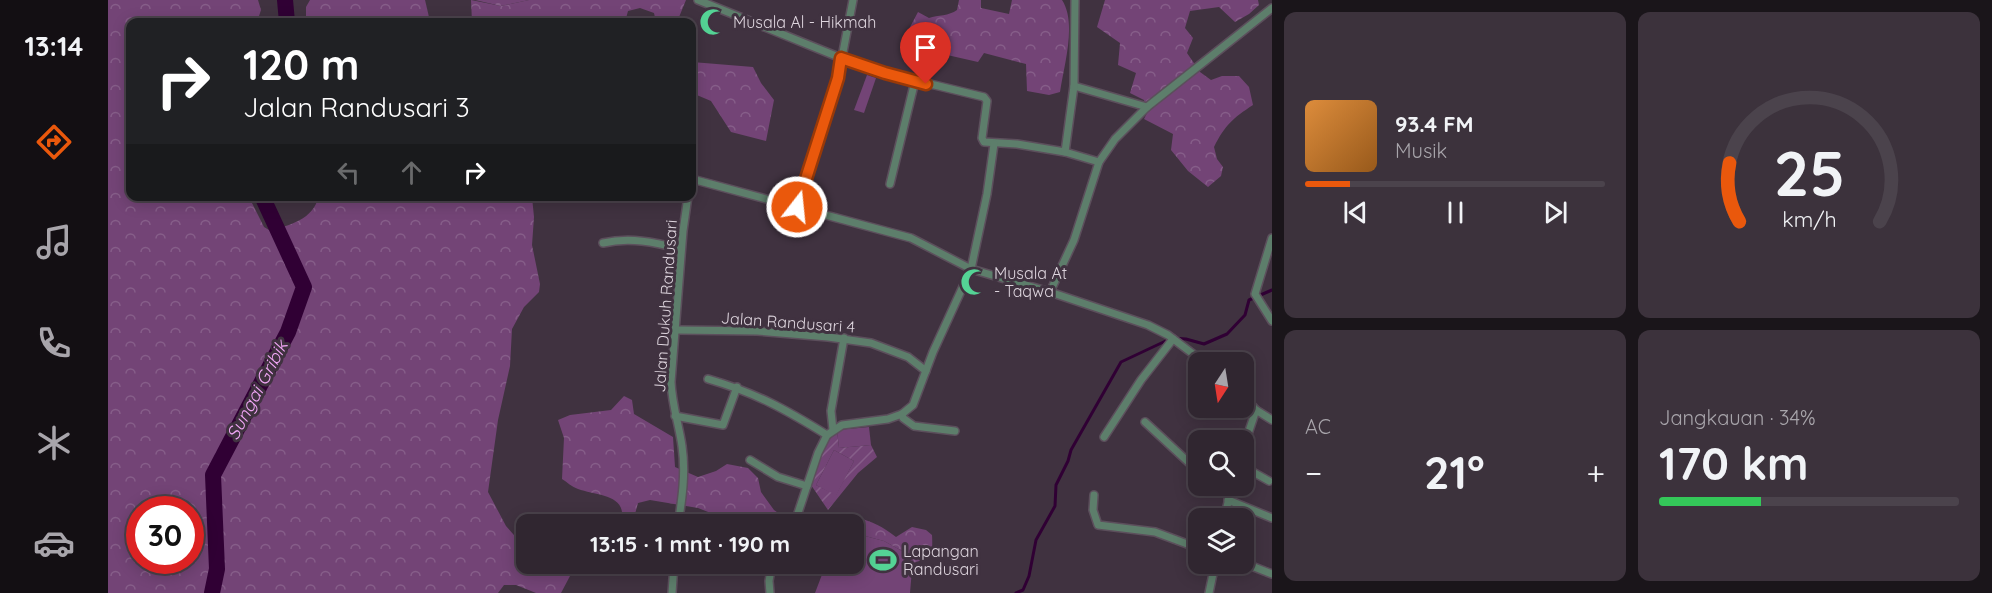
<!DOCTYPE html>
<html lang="id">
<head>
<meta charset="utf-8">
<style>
	body { margin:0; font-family:Quicksand,sans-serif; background:#3c323c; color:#f1f3f6; height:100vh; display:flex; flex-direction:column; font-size:22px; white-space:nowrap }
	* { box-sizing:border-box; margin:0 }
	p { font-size:20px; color:#a8a5ab }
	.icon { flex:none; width:33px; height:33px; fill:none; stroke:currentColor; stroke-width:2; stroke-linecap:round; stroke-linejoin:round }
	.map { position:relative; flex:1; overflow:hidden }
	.side { display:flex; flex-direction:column; gap:12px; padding:12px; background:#1a151a; width:720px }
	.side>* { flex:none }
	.banner { position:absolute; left:18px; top:18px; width:570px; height:183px; border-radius:12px; box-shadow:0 3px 15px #0003,0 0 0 2px #4b434c; background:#202124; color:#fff; overflow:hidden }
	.needle { width:39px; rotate:192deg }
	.controls { position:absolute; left:1080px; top:352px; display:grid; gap:12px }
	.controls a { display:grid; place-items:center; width:66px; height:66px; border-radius:12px; background:#302630; box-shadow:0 3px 15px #0003,0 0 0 2px #4b434c; font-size:30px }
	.speed { position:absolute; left:18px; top:496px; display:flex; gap:12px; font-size:30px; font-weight:700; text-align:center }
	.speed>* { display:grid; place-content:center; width:78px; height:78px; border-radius:50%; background:#302630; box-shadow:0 3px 15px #0003,0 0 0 2px #4b434c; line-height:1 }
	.speed .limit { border:9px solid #d22; background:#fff; color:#111 }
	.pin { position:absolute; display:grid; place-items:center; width:51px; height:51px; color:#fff; margin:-62px -26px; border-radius:50% 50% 50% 0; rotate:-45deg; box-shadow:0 0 6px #0007 }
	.pin .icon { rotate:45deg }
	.me { position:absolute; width:66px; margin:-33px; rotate:16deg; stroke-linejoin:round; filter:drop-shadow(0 0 4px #0008) }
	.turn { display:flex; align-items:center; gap:21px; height:126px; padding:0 18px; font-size:27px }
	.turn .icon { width:78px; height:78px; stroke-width:2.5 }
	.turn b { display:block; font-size:42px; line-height:51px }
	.lanes { display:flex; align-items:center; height:57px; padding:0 18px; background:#0003; justify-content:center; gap:30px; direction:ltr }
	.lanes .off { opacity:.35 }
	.big { font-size:45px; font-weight:800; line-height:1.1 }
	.side .widget { flex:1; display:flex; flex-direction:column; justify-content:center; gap:9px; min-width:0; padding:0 21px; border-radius:12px; background:#3c323c }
	.side .dial { align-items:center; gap:0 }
	.dial svg { height:156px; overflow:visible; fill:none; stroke:#4b434c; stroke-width:7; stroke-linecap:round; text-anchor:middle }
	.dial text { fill:#f1f3f6; stroke:none }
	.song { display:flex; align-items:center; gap:18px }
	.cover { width:72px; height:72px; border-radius:9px; background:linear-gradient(135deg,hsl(30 70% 55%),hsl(30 70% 35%)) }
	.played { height:6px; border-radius:3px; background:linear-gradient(90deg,#ea580c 15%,#4b434c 15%) }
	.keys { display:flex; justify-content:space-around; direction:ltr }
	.heat { display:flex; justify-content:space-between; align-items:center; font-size:33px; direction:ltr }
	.charge { height:9px; border-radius:4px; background:linear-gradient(90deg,#34c759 34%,#4b434c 0) }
	.side .tiles { flex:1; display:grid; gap:12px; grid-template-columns:repeat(2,1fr) }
	.trip { position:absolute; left:408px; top:514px; width:348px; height:60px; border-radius:12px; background:#302630; box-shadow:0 3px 15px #0003,0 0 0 2px #4b434c; font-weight:800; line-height:60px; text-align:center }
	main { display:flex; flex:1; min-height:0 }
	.menu { display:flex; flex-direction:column; width:108px; justify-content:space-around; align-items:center; background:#130f13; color:#a8a5ab }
	.menu .icon { width:42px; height:42px }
	.menu .active { color:#ea580c }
	.menu b { font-size:27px; color:#f1f3f6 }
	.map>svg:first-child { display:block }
	.grass { fill:#734476 }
	.forest { fill:url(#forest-crowns); fill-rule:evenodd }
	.cemetery { fill:url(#cemetery-stones) }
	.garden { fill:url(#garden-furrows); fill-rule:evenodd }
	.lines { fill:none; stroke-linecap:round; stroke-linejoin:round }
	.stream { stroke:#300034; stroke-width:3 }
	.river { stroke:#300034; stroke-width:16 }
	.street-casing { stroke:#5c4f5c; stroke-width:10 }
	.street { stroke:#5d7e6b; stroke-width:7 }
	.route-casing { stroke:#983908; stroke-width:15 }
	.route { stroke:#ea580c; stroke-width:10 }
	.labels { text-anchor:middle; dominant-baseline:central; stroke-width:6; stroke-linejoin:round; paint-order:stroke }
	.poi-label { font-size:16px; fill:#ddd4dd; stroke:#403240; text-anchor:start }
	.street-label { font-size:16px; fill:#ddd4dd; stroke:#403240 }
	.water-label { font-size:18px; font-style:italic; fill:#f2a7f7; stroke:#403240 }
</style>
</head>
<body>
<main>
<nav class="menu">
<b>13:14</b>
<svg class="icon active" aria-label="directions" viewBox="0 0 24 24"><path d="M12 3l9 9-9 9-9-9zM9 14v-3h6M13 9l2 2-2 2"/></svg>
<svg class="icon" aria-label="music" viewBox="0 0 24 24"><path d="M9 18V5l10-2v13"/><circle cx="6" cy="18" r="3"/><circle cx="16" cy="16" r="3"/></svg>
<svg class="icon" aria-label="phone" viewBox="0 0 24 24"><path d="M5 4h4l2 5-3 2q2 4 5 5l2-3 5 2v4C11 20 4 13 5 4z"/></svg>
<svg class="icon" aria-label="climate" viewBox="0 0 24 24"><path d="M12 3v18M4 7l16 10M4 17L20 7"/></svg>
<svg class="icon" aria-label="car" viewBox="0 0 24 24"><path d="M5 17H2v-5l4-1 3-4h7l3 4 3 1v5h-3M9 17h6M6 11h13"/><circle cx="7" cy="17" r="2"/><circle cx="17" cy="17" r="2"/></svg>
</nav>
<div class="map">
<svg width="1164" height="593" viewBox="0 0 1164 593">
	<defs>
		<pattern id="forest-crowns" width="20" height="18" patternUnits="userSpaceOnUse" patternTransform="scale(1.5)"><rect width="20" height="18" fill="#734476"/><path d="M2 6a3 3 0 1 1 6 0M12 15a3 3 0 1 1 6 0" fill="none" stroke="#865e89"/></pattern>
		<pattern id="cemetery-stones" width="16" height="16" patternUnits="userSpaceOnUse" patternTransform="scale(1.5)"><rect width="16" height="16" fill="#734476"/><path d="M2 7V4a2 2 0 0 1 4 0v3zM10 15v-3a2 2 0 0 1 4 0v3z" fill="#865e89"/></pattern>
		<pattern id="garden-furrows" width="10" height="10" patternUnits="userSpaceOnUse" patternTransform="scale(1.5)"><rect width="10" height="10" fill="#734476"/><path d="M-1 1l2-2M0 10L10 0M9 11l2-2" fill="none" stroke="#865e89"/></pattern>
	</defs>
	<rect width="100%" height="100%" fill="#403240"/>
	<g class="grass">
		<path d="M759,75L768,78L756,113L746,110Z"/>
		<path d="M761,427L763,445L731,448L729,430Z"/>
		<path d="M726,450L746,461L728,496L708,485Z"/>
		<path d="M746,533L776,541L805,557L802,593H707L718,564H746Z"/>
	</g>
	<g class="forest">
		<path d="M0,0H150L153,10L149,22H22V196L141,197L156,227L161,230C180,227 207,218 210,197H424L426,217L424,245L432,284L431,292L416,307L404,329L402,366L390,420L380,492L398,526L412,542L418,546V564H461L463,567L462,576L453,593H428L408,585H396L390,593H0ZM32,510H82V561H32Z"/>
		<path d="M202,0H317L321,17L319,22H198V7Z"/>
		<path d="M363,0L393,6L421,0H578L569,22H548L546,13L532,8L520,11L517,22H364Z"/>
		<path d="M851,0H873V8L901,14L904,0H954C969,23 956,65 952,92L941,95L919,91L918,64L876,53L870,62L826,52L825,35L801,29L810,12L821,18C830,15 841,16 849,10Z"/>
		<path d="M997,0H1150L1151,5L1141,14L1127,22L1111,7L1082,11L1077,28L1085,38L1079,53L1092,72L1103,80L1114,76H1131L1141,87L1145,105C1125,118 1117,125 1106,147L1109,159L1115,167L1113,176L1100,187L1080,171L1063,150L1065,134L1036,119L1039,113L1036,100L1022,93L1028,73L1010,65L1012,43L989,27Z"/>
		<path d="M584,62L645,67L653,83L666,100L658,141L623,132L603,101L584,93Z"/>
		<path d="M516,396L524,400L526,414L565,437L567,467L590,477L608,471L619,464L640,468L650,478L653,492L666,510L676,517L673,525H626L618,519L590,508L542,500L530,503L524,525H512C523,494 489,496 470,489C464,487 459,482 454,479L456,438L450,420L462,415L503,410Z"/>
		<path d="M747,517C764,521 775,527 788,537L804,527L818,530L824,535C825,555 824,557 805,563V557L776,541L746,533V525H727L733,518Z"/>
	</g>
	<path class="cemetery" d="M367,0H421L393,6Z"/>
	<path class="garden" d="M729,430L731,448L763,445L769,457L750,473L720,510L703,485C709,466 714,445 729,430ZM726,450L746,461L728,495L708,485Z"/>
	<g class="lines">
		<path class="stream" d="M908,593L915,590L921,576L928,540L947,506L948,485L960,461L963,450L1013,362L1064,338L1078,339L1096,344L1119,334L1137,315L1141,300L1164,290"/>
		<g class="river">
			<path d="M177,0L179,22"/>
			<path d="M104,593L109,569L105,475L180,332L196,287L154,196"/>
		</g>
		<defs>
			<g id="street">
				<path d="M590,0L733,58L777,73L876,97L879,101L874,138L876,142L909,144L957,152L991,162"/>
				<path d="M966,86L1039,107"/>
				<path d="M957,152L966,86L967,0"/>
				<path d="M584,179L803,238L863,269L942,292L1040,325L1060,335L1097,363"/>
				<path d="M782,184L807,81"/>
				<path d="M689,207L730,78L745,0"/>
				<path d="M1164,238L1147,294L1164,321"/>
				<path d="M495,243C522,237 546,242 573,249"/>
				<path d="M942,292L966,240L991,162L1007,139L1039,107L1164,8"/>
				<path d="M569,330L649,331L720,337L763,343L800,357L818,371"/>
				<path d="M600,379C648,393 677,409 719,435"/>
				<path d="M1136,397L1148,410L1164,420"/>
				<path d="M794,414L795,418L806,426L847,431"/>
				<path d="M567,416L615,425L629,387"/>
				<path d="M1037,422L1090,471"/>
				<path d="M725,430L723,411L736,338"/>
				<path d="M996,437L1033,380L1065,339"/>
				<path d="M1136,446L1148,410"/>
				<path d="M642,460L670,477L699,486"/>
				<path d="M1136,467L1161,481"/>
				<path d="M986,495L985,510L990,525L1047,532L1090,548"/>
				<path d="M1120,500L1164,518"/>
				<path d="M1116,519L1124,486"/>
				<path d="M570,525C574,499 578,473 574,446C571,425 564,405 563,382L575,231L580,196"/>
				<path d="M686,525L710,453L719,435L734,425L780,419L794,414L805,405L825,352L863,269L879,194L886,144"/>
				<path d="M1136,563L1164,574"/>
				<path d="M564,593L566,564"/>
				<path d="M662,593L661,581L664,564"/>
				<path d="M1101,593L1107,564"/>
			</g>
		</defs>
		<use href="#street" class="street-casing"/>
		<use href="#street" class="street"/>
	</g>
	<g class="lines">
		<defs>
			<path id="route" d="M689,207L730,78L733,58L777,73L818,84"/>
		</defs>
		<use href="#route" class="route-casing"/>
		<use href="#route" class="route"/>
	</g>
	<defs>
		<symbol id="mosque-bare" viewBox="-9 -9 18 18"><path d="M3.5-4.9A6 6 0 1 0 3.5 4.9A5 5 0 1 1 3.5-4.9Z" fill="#54d395" stroke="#403240" stroke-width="2.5" paint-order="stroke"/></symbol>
		<symbol id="stadium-bare" viewBox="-9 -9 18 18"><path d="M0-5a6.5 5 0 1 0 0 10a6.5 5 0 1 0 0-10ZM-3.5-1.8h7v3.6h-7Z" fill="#54d395" stroke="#403240" stroke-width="2.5" paint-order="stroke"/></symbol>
	</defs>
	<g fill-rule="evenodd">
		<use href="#mosque-bare" x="586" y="3" width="38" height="38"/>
		<use href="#mosque-bare" x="847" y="263" width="38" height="38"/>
		<use href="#stadium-bare" x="756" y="541" width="38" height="38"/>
	</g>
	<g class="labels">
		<g class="poi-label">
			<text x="625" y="22">Musala Al - Hikmah</text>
			<text x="886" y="273">Musala At<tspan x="886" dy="18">- Taqwa</tspan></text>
			<text x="795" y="551">Lapangan<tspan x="795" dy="18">Randusari</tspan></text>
		</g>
		<g class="street-label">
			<text transform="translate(557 306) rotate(-86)">Jalan Dukuh Randusari</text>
			<text transform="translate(680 322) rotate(4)">Jalan Randusari 4</text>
		</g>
		<g class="water-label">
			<text transform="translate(149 390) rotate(-62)">Sungai Gribik</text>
		</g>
	</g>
</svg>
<div class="controls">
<a><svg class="needle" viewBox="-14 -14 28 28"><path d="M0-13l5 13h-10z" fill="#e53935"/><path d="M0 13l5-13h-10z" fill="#a8a5ab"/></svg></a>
<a><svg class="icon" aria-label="search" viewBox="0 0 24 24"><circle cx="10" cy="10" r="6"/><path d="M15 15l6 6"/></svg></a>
<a><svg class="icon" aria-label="layers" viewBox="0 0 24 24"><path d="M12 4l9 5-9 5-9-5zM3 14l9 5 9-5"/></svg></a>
</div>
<div class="speed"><div class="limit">30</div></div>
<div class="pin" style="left:818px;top:84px;background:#d93025"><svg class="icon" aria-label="arrive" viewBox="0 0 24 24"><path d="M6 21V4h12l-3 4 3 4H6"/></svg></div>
<svg class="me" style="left:689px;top:207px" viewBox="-20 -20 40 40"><circle r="17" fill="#ea580c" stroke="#fff" stroke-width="3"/><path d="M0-11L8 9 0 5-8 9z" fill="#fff"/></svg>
<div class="trip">13:15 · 1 mnt · 190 m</div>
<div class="banner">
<div class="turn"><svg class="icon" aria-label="right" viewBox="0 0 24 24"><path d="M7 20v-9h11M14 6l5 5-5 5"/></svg><div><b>120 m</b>Jalan Randusari 3</div></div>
<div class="lanes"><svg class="icon off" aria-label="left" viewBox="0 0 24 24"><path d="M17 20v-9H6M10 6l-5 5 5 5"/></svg><svg class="icon off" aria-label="ahead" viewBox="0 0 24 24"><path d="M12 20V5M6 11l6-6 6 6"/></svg><svg class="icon" aria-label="right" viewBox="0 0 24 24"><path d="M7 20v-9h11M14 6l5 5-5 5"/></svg></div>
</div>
</div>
<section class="side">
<div class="tiles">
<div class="widget">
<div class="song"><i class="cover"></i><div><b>93.4 FM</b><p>Musik</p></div></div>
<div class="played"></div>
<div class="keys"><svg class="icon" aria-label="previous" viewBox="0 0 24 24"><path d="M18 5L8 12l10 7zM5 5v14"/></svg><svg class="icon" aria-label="pause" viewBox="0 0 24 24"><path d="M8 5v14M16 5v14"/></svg><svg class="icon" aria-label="next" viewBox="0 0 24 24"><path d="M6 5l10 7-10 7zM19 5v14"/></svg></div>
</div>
<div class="widget dial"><svg viewBox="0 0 100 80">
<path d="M14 69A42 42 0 1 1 86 69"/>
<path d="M14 69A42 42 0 0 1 9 39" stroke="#ea580c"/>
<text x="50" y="56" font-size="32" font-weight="700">25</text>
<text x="50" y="72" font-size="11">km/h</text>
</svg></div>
<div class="widget"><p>AC</p>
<div class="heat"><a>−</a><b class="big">21°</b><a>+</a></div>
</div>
<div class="widget"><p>Jangkauan · 34%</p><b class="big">170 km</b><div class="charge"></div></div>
</div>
</section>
</main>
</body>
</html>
